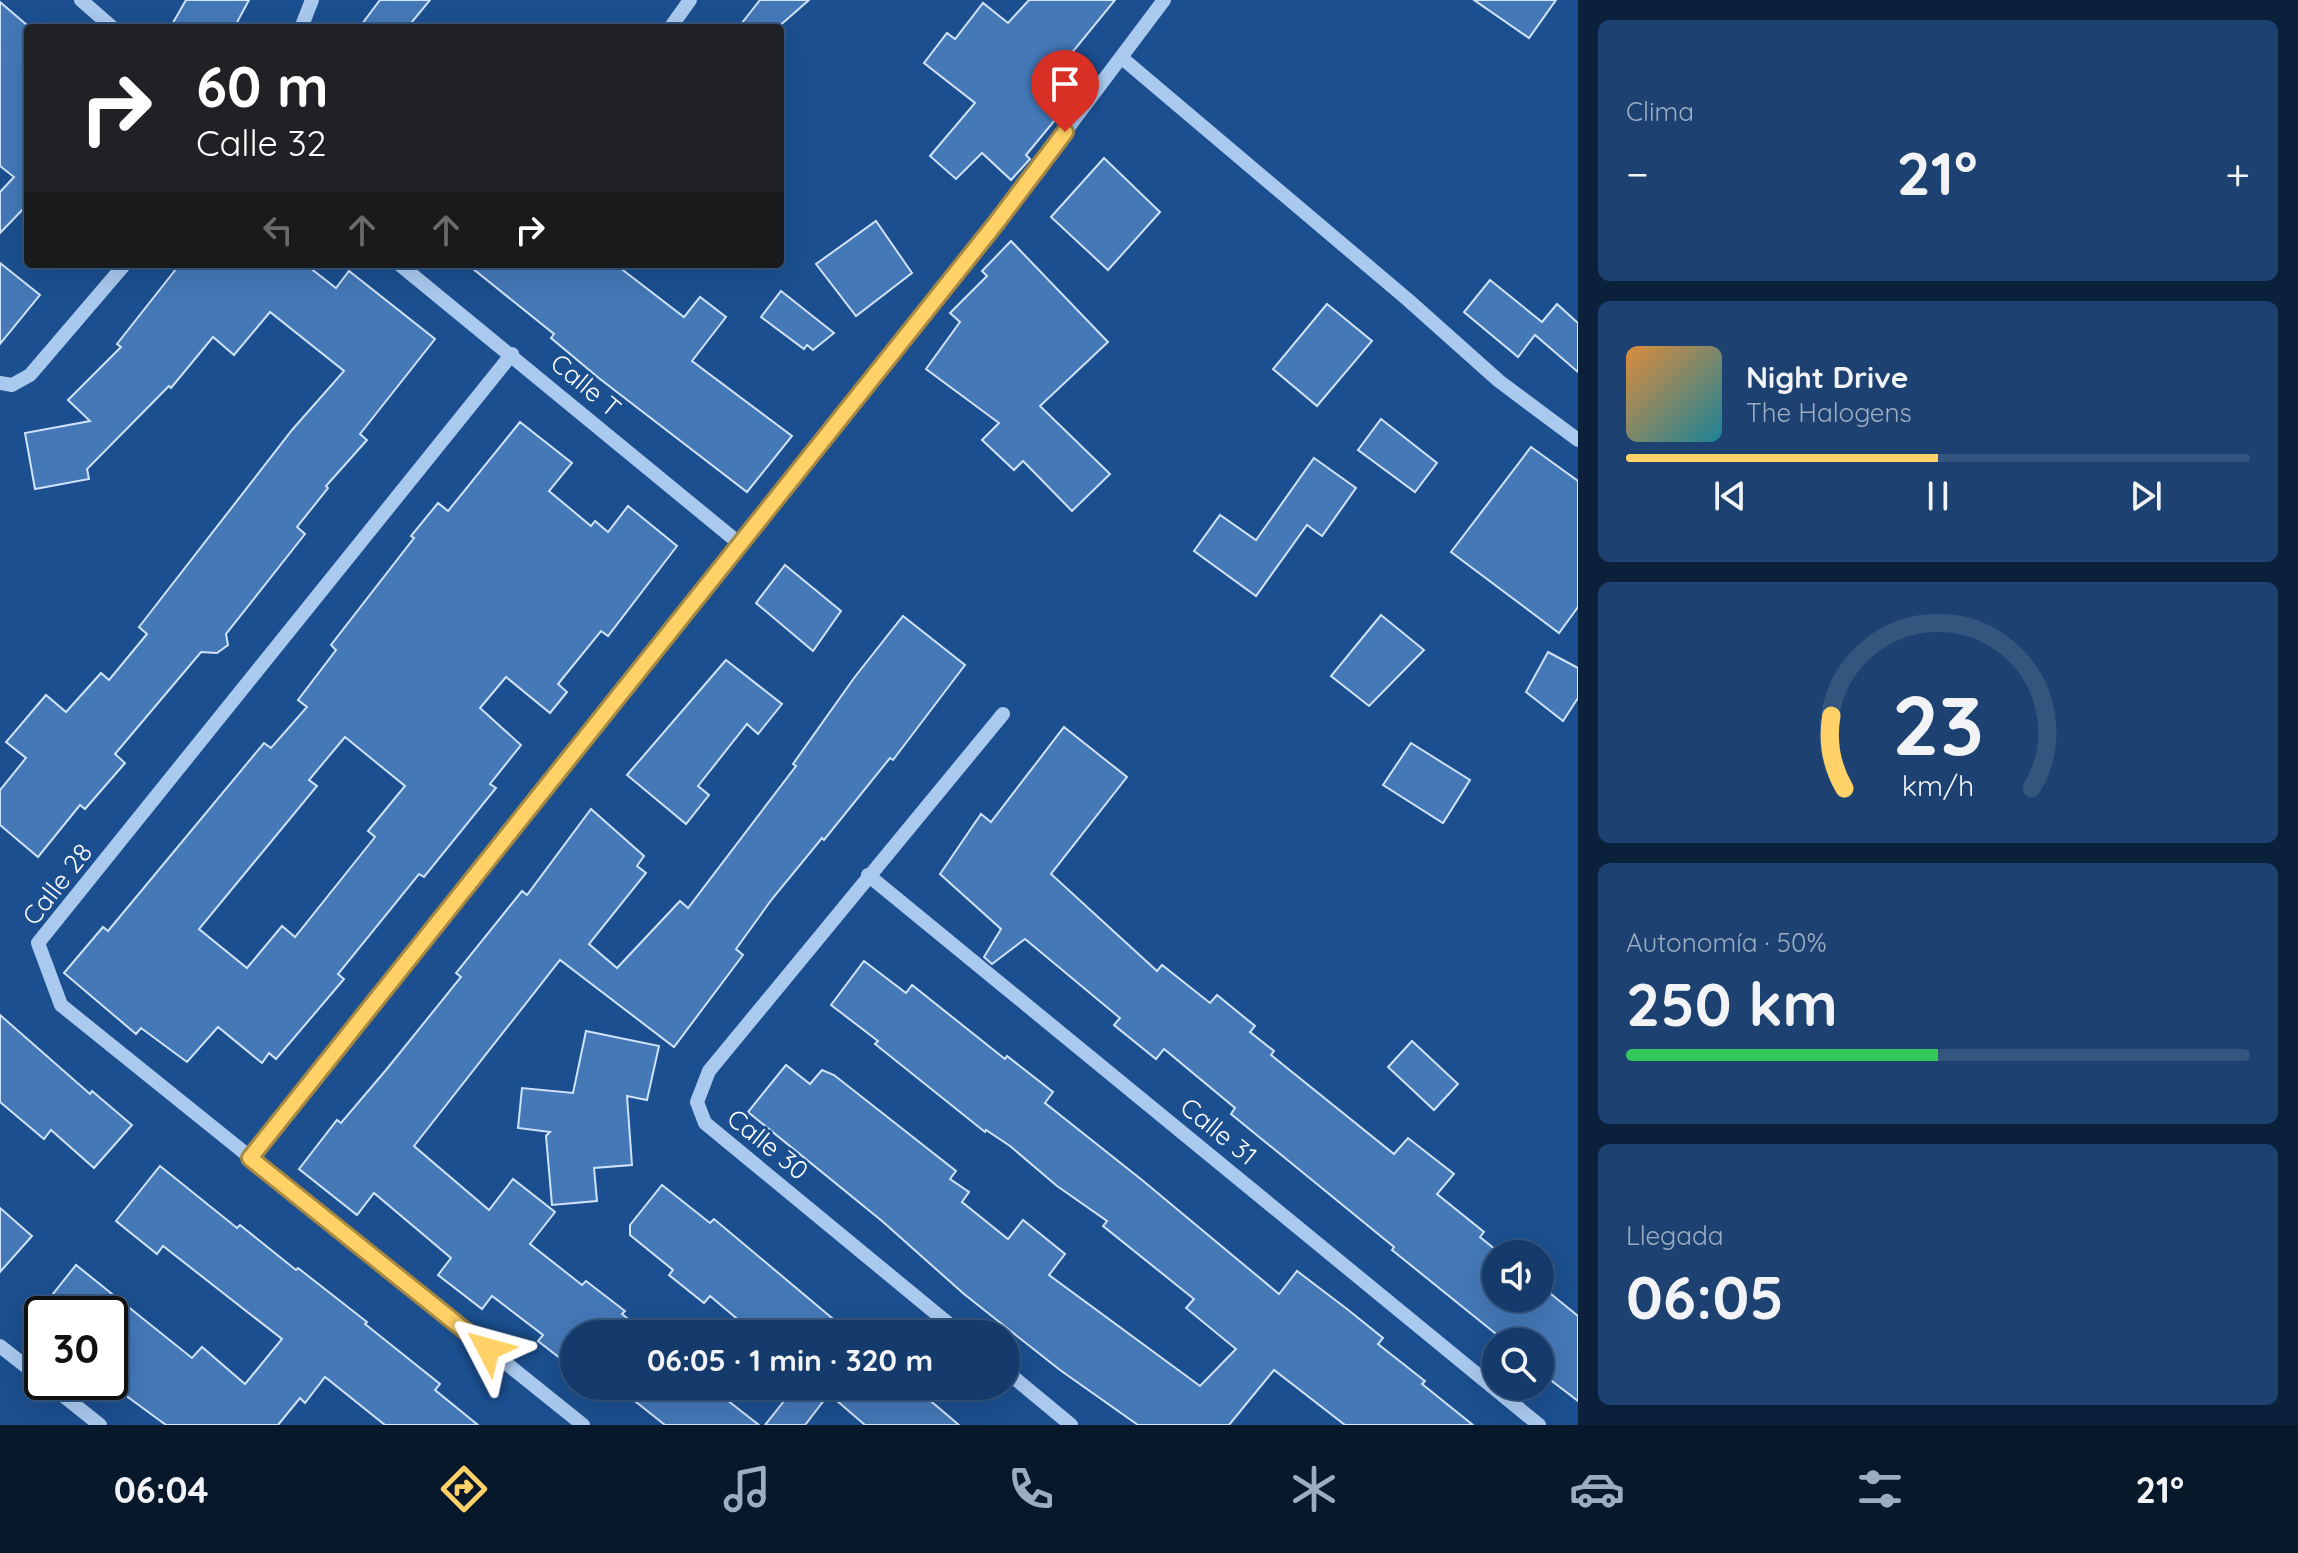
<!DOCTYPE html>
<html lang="es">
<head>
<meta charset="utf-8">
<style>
	body { margin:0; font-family:Quicksand,sans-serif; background:#1d4271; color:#f1f3f6; height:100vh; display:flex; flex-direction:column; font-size:30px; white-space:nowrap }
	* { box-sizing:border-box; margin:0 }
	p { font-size:26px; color:#9dadc1 }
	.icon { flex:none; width:44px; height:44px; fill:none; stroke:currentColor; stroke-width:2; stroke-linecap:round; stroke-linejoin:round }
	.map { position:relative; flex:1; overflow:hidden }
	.details { display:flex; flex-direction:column; gap:20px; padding:20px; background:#0b203b; width:720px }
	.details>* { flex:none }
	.top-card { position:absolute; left:24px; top:24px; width:760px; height:244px; border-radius:8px; box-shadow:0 8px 32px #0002,0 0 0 2px #33557e; background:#202124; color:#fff; overflow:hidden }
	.buttons { position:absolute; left:1482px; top:1240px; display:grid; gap:16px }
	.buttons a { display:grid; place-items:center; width:72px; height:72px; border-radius:50%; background:#143b6b; box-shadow:0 8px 32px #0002,0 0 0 2px #33557e; font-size:40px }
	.speed { position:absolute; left:24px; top:1296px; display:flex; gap:16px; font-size:40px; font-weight:700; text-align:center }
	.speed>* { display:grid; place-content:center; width:104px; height:104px; border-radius:50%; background:#143b6b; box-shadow:0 8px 32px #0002,0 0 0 2px #33557e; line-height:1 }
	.speed .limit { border:4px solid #111; border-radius:12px; background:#fff; color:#111 }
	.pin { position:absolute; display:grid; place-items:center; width:68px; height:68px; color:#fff; margin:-82px -34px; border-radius:50% 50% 50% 0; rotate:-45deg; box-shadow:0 0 8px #0007 }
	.pin .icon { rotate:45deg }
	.me { position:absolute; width:88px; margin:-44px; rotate:309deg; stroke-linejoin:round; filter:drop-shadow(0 0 6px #0008) }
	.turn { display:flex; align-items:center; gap:28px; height:168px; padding:0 40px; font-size:36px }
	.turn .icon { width:104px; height:104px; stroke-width:2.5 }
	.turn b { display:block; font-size:56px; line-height:68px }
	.lanes { display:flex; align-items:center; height:76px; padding:0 40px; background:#0003; justify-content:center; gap:40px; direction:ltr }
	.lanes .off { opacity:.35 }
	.big { font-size:60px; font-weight:700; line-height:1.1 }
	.details .card { flex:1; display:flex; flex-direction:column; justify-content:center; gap:12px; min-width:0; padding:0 28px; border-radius:12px; background:#1d4271 }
	.details .dial { align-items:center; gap:0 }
	.dial svg { height:208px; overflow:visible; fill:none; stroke:#33557e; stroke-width:7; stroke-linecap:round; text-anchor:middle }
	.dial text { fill:#f1f3f6; stroke:none }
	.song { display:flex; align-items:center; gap:24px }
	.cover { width:96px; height:96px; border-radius:12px; background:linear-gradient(135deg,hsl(30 70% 55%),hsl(190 70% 35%)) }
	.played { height:8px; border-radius:4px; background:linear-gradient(90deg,#ffd166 50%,#33557e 50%) }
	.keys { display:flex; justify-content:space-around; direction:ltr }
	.heat { display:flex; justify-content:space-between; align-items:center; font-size:44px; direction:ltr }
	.charge { height:12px; border-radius:6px; background:linear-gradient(90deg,#34c759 50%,#33557e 0) }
	.trip { position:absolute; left:560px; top:1320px; width:460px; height:80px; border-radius:40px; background:#143b6b; box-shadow:0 8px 32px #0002,0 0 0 2px #33557e; font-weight:700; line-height:80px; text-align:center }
	.dock { display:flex; height:128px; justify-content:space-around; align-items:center; background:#08182b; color:#9dadc1 }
	.dock .icon { width:56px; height:56px }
	.dock .active { color:#ffd166 }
	.dock b { font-size:36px; color:#f1f3f6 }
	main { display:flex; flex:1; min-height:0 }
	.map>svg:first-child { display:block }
	.building { fill:#4478b7; stroke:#cfe3fa; stroke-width:2; fill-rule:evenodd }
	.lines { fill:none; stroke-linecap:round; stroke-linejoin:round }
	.minor { stroke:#a9c9ee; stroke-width:14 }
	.route-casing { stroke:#a68842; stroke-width:20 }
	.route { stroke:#ffd166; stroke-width:14 }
	.labels { text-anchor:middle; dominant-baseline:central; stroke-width:6; stroke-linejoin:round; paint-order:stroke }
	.street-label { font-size:26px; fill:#fff; stroke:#1b4f8f }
</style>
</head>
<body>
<main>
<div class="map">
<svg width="1578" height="1425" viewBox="0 0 1578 1425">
	<rect width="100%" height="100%" fill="#1b4f8f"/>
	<g class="building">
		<path d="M186,0H249L234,28H170Z"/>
		<path d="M380,0H430L407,28H359Z"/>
		<path d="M760,0H809L777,28H738Z"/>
		<path d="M1029,0H1115L1061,66L1084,85L1026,155L1030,159L1011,180L982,153L956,179L930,156L975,103L924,63L947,33L955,39L983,3L1008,23Z"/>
		<path d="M1474,0H1556L1529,38Z"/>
		<path d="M0,2L28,26V204L0,233V192L14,177L0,166Z"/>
		<path d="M1104,158L1160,212L1108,270L1051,217Z"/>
		<path d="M876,221L912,273L856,316L816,264Z"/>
		<path d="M1011,241L1108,342L1040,406L1110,474L1072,511L1023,461L1014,470L982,440L999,423L926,369L960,322L950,313L987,276L982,271Z"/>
		<path d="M0,263L40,295L0,344Z"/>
		<path d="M180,264H305L336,288L349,271L435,339L360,434L367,440L326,486L328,488L297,527L305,534L226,634L228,645L217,653L201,652L115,754L125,763L85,809L80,805L38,857L0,825V790L26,758L6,742L46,695L66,712L101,673L109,680L147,634L139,627L292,430L344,371L270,312L234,355L213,337L171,388L169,386L87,469L89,479L35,489L25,433L90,421L68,400L121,347L117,344Z"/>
		<path d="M467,264H615L684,317L700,297L726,317L692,361L792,436L747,492L600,379L551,338L554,334Z"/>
		<path d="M1490,280L1542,322L1557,304L1578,323V372L1535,335L1518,357L1464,312Z"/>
		<path d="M781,291L834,333L813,350L807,345L804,349L761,317Z"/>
		<path d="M1327,304L1372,341L1317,406L1273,369Z"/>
		<path d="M1381,419L1437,463L1415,492L1358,450Z"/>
		<path d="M520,422L572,463L549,491L591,526L595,521L608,532L628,506L677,546L608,636L601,631L558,684L567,692L550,713L506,677L480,708L521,745L490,784L496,788L424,877L419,874L338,974L344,979L276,1059L269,1053L262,1063L218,1027L187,1062L141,1028L136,1034L64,973L103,927L108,931L264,743L271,748L307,707L298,700L336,650L331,645L414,538L411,536L438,503L448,511ZM345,737L405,786L368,831L375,837L295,937L282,926L247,968L199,929L317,786L309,780Z"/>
		<path d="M1531,447L1578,481V607L1559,633L1451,552Z"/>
		<path d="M1314,458L1356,488L1322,536L1307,525L1256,596L1194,551L1220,515L1256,540Z"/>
		<path d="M785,565L841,611L813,651L756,603Z"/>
		<path d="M1381,615L1424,650L1369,706L1331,676Z"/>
		<path d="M903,616L965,665L893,760L890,758L824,840L822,838L772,899L736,949L743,955L674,1047L560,960L414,1146L489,1210L513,1179L555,1212L530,1244L582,1285L586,1281L625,1311L622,1314L647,1334H574V1369L538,1341L543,1335L492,1296L482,1309L438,1275L451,1258L374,1193L357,1215L299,1169L337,1120L341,1123L386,1070L461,977L456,973L522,891L527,895L591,809L644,856L637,866L646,873L589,944L617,968L680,901L688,908L796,766L793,764L854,678Z"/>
		<path d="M1548,652L1578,668V698L1563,721L1526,692Z"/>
		<path d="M726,660L782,704L758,734L747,724L698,786L709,795L686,824L627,775Z"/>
		<path d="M1064,727L1127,777L1051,874L1157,971L1162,965L1210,1003L1217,995L1255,1026L1250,1032L1274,1051L1271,1055L1394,1154L1408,1138L1454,1174L1437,1194L1484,1232L1480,1237L1501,1254H1496V1298H1540V1285L1578,1316V1401L1540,1372V1342H1506L1392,1250L1394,1247L1231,1114L1235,1108L1164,1049L1156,1059L1114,1025L1120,1018L1025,939L992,964L984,957L1001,929L940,874L981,814L991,822Z"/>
		<path d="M1411,743L1470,780L1443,823L1383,785Z"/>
		<path d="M864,961L906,993L912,985L1005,1059L1007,1056L1053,1092L1045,1103L1142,1180L1279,1294L1297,1271L1347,1309L1383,1338L1378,1344L1425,1381L1422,1384L1473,1425H1345L1274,1370L1229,1425H1138L1060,1370L964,1294L882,1221L748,1112L786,1065L810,1084L822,1070L834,1075L956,1171L950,1179L969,1192L962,1202L1008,1239L1023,1220L1065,1254L1049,1275L1200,1386L1236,1349L1186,1308L1194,1299L1103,1226L1107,1221L1057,1186L1010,1146L986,1130L985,1132L875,1044L878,1041L831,1005Z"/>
		<path d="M0,1015L90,1094L92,1091L132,1125L94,1168L51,1130L44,1139L0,1102Z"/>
		<path d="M586,1031L659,1046L647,1100L627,1096L632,1165L594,1168L597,1201L552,1205L546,1136L550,1132L518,1128L522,1088L573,1093Z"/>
		<path d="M1412,1041L1458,1084L1434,1110L1388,1067Z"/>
		<path d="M160,1166L237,1228L240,1225L296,1270L298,1268L367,1322L365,1324L440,1384L435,1390L478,1425H385L325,1377L305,1403L300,1398L278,1425H166L110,1384V1314H37L76,1265L192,1358L202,1347L245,1384L282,1339L163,1246L157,1254L116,1221Z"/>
		<path d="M662,1185L710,1223L714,1219L851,1334H755L710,1296L704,1303L669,1275L673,1270L630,1235V1225Z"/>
		<path d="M0,1208L32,1236L0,1272Z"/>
		<path d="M616,1386H709L759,1425H665Z"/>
		<path d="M796,1386H913L959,1425H865L829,1394L805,1425H765Z"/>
	</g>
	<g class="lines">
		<g class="minor">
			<path d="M81,0L113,28"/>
			<path d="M301,28L312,0"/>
			<path d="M670,28L690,0"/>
			<path d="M1122,58L1407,299L1499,381L1578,440"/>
			<path d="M399,264L740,544"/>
			<path d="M512,354L38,943L61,1005L583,1425"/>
			<path d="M0,383L12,385L30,375L125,264"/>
			<path d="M868,875L1539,1425"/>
			<path d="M250,1158L997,222L1164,0"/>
			<path d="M961,1334L705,1123L697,1102L709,1071L1003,714"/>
			<path d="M0,1346L42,1379"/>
			<path d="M1006,1371L1071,1425"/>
			<path d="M46,1382L100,1425"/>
		</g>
	</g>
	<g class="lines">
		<defs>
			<path id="route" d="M488,1349L250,1158L997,222L1065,132"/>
		</defs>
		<use href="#route" class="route-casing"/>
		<use href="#route" class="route"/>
	</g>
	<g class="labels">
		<g class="street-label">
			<text transform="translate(586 385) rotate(40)">Calle T</text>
			<text transform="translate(57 884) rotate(-52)">Calle 28</text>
			<text transform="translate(1219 1131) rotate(39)">Calle 31</text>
			<text transform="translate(768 1144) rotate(39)">Calle 30</text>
		</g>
	</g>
</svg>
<div class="buttons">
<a><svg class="icon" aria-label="sound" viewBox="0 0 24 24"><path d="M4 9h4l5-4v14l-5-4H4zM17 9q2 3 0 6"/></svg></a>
<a><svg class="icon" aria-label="search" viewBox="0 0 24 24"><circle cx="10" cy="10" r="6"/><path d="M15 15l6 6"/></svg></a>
</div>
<div class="speed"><div class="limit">30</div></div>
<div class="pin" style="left:1065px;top:132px;background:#d93025"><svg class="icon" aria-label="arrive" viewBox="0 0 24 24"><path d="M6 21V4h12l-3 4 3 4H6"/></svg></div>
<svg class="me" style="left:488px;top:1349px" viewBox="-20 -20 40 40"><path d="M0-17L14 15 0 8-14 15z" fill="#ffd166" stroke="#fff" stroke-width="4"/></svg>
<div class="trip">06:05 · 1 min · 320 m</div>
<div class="top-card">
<div class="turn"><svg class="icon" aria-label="right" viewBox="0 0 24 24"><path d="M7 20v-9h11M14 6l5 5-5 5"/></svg><div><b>60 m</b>Calle 32</div></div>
<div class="lanes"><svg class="icon off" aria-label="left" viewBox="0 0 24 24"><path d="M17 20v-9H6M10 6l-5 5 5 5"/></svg><svg class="icon off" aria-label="ahead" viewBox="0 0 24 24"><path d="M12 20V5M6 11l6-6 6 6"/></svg><svg class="icon off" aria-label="ahead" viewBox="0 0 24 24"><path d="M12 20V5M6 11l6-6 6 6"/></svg><svg class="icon" aria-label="right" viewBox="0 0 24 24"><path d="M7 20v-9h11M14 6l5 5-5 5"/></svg></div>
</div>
</div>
<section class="details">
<div class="card"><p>Clima</p>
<div class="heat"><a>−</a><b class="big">21°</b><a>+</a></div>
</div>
<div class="card">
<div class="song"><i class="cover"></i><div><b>Night Drive</b><p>The Halogens</p></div></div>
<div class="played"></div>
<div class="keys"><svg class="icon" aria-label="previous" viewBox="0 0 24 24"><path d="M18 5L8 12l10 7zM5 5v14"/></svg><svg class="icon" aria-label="pause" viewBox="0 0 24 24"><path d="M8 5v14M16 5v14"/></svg><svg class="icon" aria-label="next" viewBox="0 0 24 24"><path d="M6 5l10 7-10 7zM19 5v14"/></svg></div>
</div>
<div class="card dial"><svg viewBox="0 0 100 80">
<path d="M14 69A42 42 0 1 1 86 69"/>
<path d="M14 69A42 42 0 0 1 9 41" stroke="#ffd166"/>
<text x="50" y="56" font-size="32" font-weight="700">23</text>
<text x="50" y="72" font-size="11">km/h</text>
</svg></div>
<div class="card"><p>Autonomía · 50%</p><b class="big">250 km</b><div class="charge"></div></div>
<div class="card"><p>Llegada</p><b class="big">06:05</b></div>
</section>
</main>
<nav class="dock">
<b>06:04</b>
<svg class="icon active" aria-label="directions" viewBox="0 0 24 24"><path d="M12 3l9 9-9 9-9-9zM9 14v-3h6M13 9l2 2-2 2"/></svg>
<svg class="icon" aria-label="music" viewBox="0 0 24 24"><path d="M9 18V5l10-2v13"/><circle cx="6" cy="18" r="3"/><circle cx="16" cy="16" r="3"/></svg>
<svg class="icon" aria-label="phone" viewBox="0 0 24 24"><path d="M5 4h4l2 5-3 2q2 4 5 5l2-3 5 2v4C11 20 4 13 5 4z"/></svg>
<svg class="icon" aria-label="climate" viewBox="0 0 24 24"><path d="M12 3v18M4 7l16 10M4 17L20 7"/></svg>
<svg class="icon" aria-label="car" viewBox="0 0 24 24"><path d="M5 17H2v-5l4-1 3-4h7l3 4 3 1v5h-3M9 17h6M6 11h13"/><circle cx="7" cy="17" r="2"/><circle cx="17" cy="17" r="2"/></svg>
<svg class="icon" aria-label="filters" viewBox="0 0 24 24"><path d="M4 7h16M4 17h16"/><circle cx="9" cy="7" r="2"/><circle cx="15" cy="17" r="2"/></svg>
<b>21°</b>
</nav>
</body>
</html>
